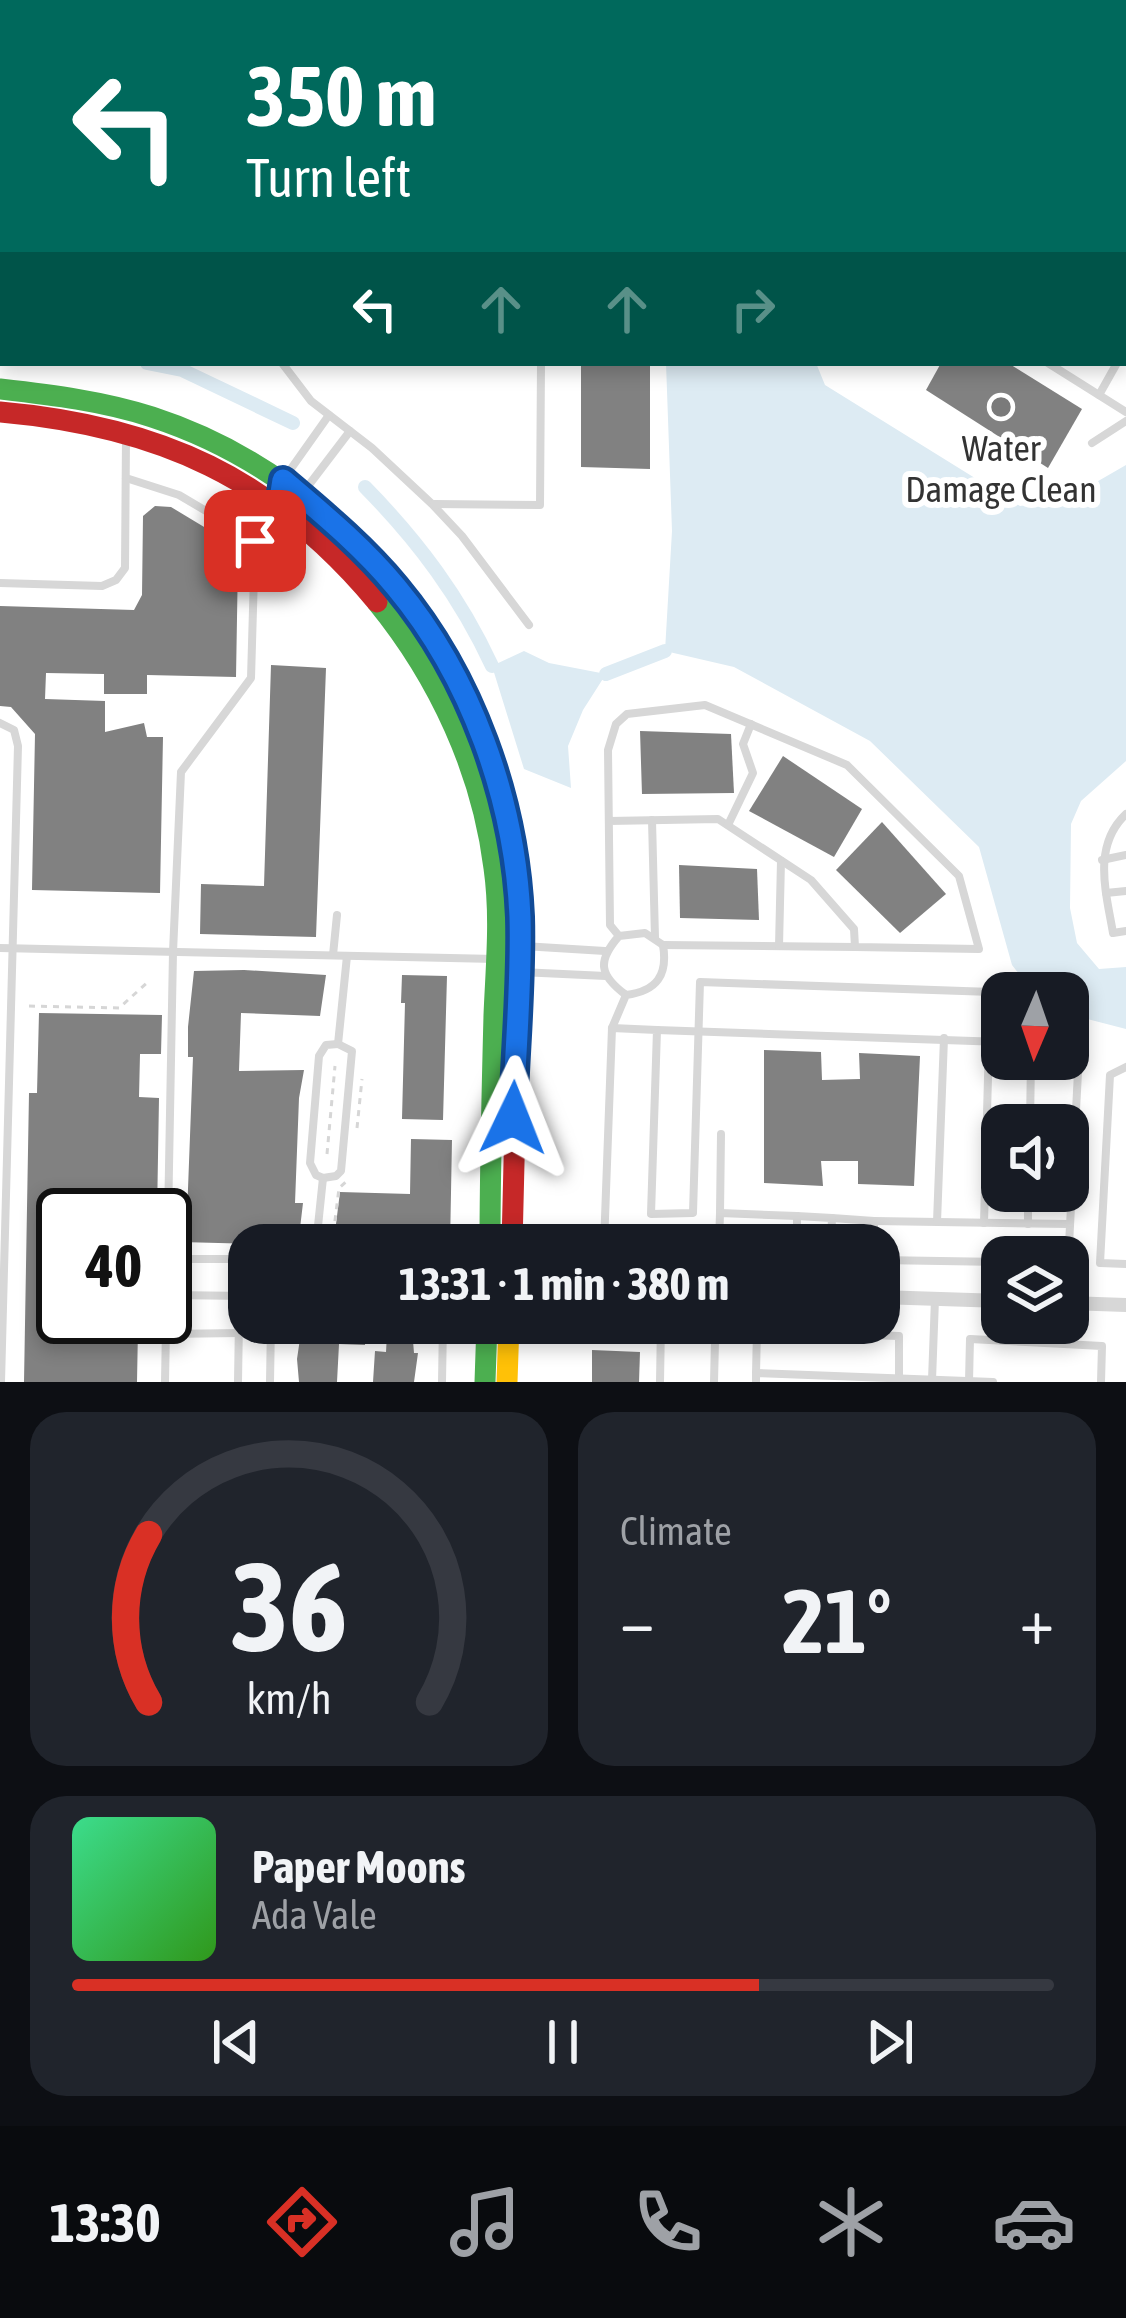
<!DOCTYPE html>
<html lang="en">
<head>
<meta charset="utf-8">
<style>
	body { margin:0; font-family:"Asap Condensed",sans-serif; background:#20242c; color:#f1f3f6; height:100vh; display:flex; flex-direction:column; font-size:45px; white-space:nowrap }
	* { box-sizing:border-box; margin:0 }
	p { font-size:39px; color:#9ea1a6 }
	.icon { flex:none; width:66px; height:66px; fill:none; stroke:currentColor; stroke-width:2; stroke-linecap:round; stroke-linejoin:round }
	.map { position:relative; height:1382px; overflow:hidden }
	.sheet { display:flex; flex-direction:column; gap:30px; padding:30px; background:#0d0f14; flex:1 }
	.sheet>* { flex:none }
	.guide { position:absolute; left:0px; top:0px; width:1128px; height:366px; box-shadow:0 6px 18px #0003; background:#00695c; color:#fff; overflow:hidden }
	.needle { width:78px; rotate:182deg }
	.tools { position:absolute; left:981px; top:972px; display:grid; gap:24px }
	.tools a { display:grid; place-items:center; width:108px; height:108px; border-radius:24px; background:#171b24; box-shadow:0 6px 18px #0003; font-size:60px }
	.speed { position:absolute; left:36px; top:1188px; display:flex; gap:24px; font-size:60px; font-weight:700; text-align:center }
	.speed>* { display:grid; place-content:center; width:156px; height:156px; border-radius:50%; background:#171b24; box-shadow:0 6px 18px #0003; line-height:1 }
	.speed .limit { border:6px solid #111; border-radius:18px; background:#fff; color:#111 }
	.pin { position:absolute; display:grid; place-items:center; width:102px; height:102px; color:#fff; margin:-51px; border-radius:24px; box-shadow:0 6px 18px #0006 }
	.me { position:absolute; width:132px; margin:-66px; rotate:2deg; stroke-linejoin:round; filter:drop-shadow(0 0 9px #0008) }
	.turn { display:flex; align-items:center; gap:42px; height:252px; padding:0 48px; font-size:54px }
	.turn .icon { width:156px; height:156px; stroke-width:2.5 }
	.turn b { display:block; font-size:84px; line-height:102px }
	.lanes { display:flex; align-items:center; height:114px; padding:0 48px; background:#0003; justify-content:center; gap:60px; direction:ltr }
	.lanes .off { opacity:.35 }
	.big { font-size:90px; font-weight:700; line-height:1.1 }
	.sheet .tile { flex:1; display:flex; flex-direction:column; justify-content:center; gap:18px; min-width:0; padding:0 42px; border-radius:36px; background:#20242c }
	.sheet .dial { align-items:center; gap:0 }
	.dial svg { height:312px; overflow:visible; fill:none; stroke:#363941; stroke-width:7; stroke-linecap:round; text-anchor:middle }
	.dial text { fill:#f1f3f6; stroke:none }
	.song { display:flex; align-items:center; gap:36px }
	.cover { width:144px; height:144px; border-radius:18px; background:linear-gradient(135deg,hsl(150 70% 55%),hsl(110 70% 35%)) }
	.played { height:12px; border-radius:6px; background:linear-gradient(90deg,#d93025 70%,#363941 70%) }
	.keys { display:flex; justify-content:space-around; direction:ltr }
	.heat { display:flex; justify-content:space-between; align-items:center; font-size:66px; direction:ltr }
	.sheet .tiles { flex:1; display:grid; gap:30px; grid-template-columns:1fr 1fr }
	.tile:last-child { grid-column:span 2 }
	.trip { position:absolute; left:228px; top:1224px; width:672px; height:120px; border-radius:36px; background:#171b24; box-shadow:0 6px 18px #0003; font-weight:700; line-height:120px; text-align:center }
	.tab-bar { display:flex; height:192px; justify-content:space-around; align-items:center; background:#090b0e; color:#9ea1a6 }
	.tab-bar .icon { width:84px; height:84px }
	.tab-bar .active { color:#d93025 }
	.tab-bar b { font-size:54px; color:#f1f3f6 }
	.map>svg:first-child { display:block }
	.water { fill:#ddebf3 }
	.lines { fill:none; stroke-linecap:round; stroke-linejoin:round }
	.canal { stroke:#ddebf3; stroke-width:14 }
	.building { fill:#818181 }
	.path { stroke:#d6d6d6; stroke-width:3; stroke-dasharray:6 6; stroke-linecap:butt }
	.lane { stroke:#d7d7d7; stroke-width:8 }
	.street { stroke:#d7d7d7; stroke-width:14 }
	.fast { stroke:#4caf50; stroke-width:21 }
	.slow { stroke:#ffc107; stroke-width:21 }
	.jam { stroke:#c62828; stroke-width:21 }
	.route-casing { stroke:#114b97; stroke-width:30 }
	.route { stroke:#1a73e8; stroke-width:21 }
	.poi-dot { fill:#7a7a7a; stroke:#fff; stroke-width:4.5 }
	.labels { text-anchor:middle; dominant-baseline:central; stroke-width:12; stroke-linejoin:round; paint-order:stroke }
	.poi-label { font-size:36px; fill:#333; stroke:#fff }
</style>
</head>
<body>
<div class="map">
<svg width="1126" height="1382" viewBox="0 0 1126 1382">
	<rect width="100%" height="100%" fill="#fff"/>
	<g class="water">
		<path d="M666,363H816L825,385L1020,506L1067,499L1126,465V761L1081,801L1071,824L1070,908L1077,943L1099,969L1126,967V1029L1068,1014V993H1034L1012,965L979,847L870,741L734,667L665,651L672,531Z"/>
		<path d="M524,651L549,663L606,674L583,710L568,746L571,788L524,769L492,666Z"/>
	</g>
	<g class="lines">
		<g class="canal">
			<path d="M147,363L182,370L293,423"/>
			<path d="M365,487C418,541 460,597 492,666"/>
			<path d="M606,674L665,651"/>
		</g>
	</g>
	<g class="building">
		<path d="M581,363H650V469L581,467Z"/>
		<path d="M941,363H1008L1082,409L1048,468L926,390Z"/>
		<path d="M155,506L171,507L224,539L223,559H238L236,677L147,675V694H104V674L46,673L45,699L105,701V732L144,723L147,737H163L160,893L32,890L35,734L11,707L0,706V606L134,610L142,595L143,516Z"/>
		<path d="M271,665L326,668L316,937L200,934L201,884L264,886Z"/>
		<path d="M640,731L731,734L734,793L642,794Z"/>
		<path d="M783,756L862,809L834,857L749,811Z"/>
		<path d="M882,822L946,894L900,933L836,870Z"/>
		<path d="M679,865L757,869L759,920L680,918Z"/>
		<path d="M244,970L326,975L320,1016L241,1013L239,1071L304,1070L299,1098L295,1203H303L298,1245L181,1242L182,1215H187L193,1057H188V1027L194,971Z"/>
		<path d="M402,975L447,976L443,1120L402,1119L405,1003H401Z"/>
		<path d="M39,1013L162,1015L161,1054H140L139,1097L159,1098L157,1215H63V1317H125V1328H138L137,1382H24L29,1093H37Z"/>
		<path d="M764,1050L821,1052L822,1080L860,1079L859,1053L920,1056L914,1186L858,1184V1161H821L823,1186L764,1183Z"/>
		<path d="M411,1139L452,1140L450,1245L410,1244L411,1234L335,1232L340,1192L410,1194Z"/>
		<path d="M302,1325H319L325,1332L365,1333V1345L339,1344L337,1382H299L297,1359Z"/>
		<path d="M412,1329L414,1353H418L414,1382H373L375,1351L386,1352L387,1334L397,1329Z"/>
		<path d="M592,1350L640,1352L639,1382H592Z"/>
	</g>
	<g class="lines">
		<g class="path">
			<path d="M29,1006L119,1008L148,982"/>
			<path d="M357,1128L362,1079"/>
			<path d="M327,1154L335,1066"/>
			<path d="M332,1245L339,1188L349,1179"/>
		</g>
		<g class="lane">
			<path d="M732,0L737,3"/>
			<path d="M929,0L936,3"/>
			<path d="M1025,0L1031,3"/>
			<path d="M368,3V0"/>
			<path d="M487,3V0"/>
			<path d="M532,3V0"/>
			<path d="M647,3V0"/>
			<path d="M706,3L707,0"/>
			<path d="M767,3L768,0"/>
			<path d="M815,3L817,0"/>
			<path d="M865,3L866,0"/>
			<path d="M920,3L922,0"/>
			<path d="M1125,50L1126,51"/>
			<path d="M1125,95H1126"/>
			<path d="M1125,176L1126,174"/>
			<path d="M1125,240L1126,241"/>
			<path d="M1125,262L1126,260"/>
			<path d="M1125,349L1126,347"/>
			<path d="M282,363L311,401L372,448L432,504L462,536L529,625"/>
			<path d="M1048,363L1126,412"/>
			<path d="M1099,395L1117,363"/>
			<path d="M1092,443L1126,421"/>
			<path d="M126,478L179,495L255,540"/>
			<path d="M302,494L350,431"/>
			<path d="M434,504L540,505L541,363"/>
			<path d="M0,583L102,586L116,580L125,568L126,438"/>
			<path d="M0,723L14,730L18,746L1,1382"/>
			<path d="M1126,814C1092,846 1106,892 1113,933L1126,931"/>
			<path d="M652,820L655,938"/>
			<path d="M609,821L718,819L811,880L854,929L855,947L979,949L959,876L847,765L705,705L627,714L616,724L608,750L610,925L619,936"/>
			<path d="M728,825L753,773L743,744L751,724"/>
			<path d="M1102,860L1126,855"/>
			<path d="M1106,893L1126,891"/>
			<path d="M663,945L855,947"/>
			<path d="M523,946L605,951"/>
			<path d="M779,946L781,861"/>
			<path d="M0,948L496,959"/>
			<path d="M333,955L337,915"/>
			<path d="M520,972L606,976"/>
			<path d="M612,1028L626,995C657,991 668,975 663,945L645,933L619,936C597,961 599,975 626,995"/>
			<path d="M657,1030L1002,1042"/>
			<path d="M338,1044L347,956"/>
			<path d="M1068,1051L1079,1053L1068,1264"/>
			<path d="M1126,1067L1110,1075L1100,1263L1126,1264"/>
			<path d="M1030,1125L1031,1059"/>
			<path d="M323,1178L336,1176L341,1171L352,1051L338,1044"/>
			<path d="M323,1178L316,1175L310,1163L319,1056L326,1045L338,1044"/>
			<path d="M720,1213L721,1134"/>
			<path d="M832,1218L874,1221V1245"/>
			<path d="M874,1221L1070,1224"/>
			<path d="M937,1222L944,1038"/>
			<path d="M984,1223L989,1041"/>
			<path d="M1028,1224V1191"/>
			<path d="M316,1245L323,1178"/>
			<path d="M604,1245L612,1028L657,1030L651,1214L693,1213L700,982L992,992L1002,1004"/>
			<path d="M719,1245L720,1213L797,1216"/>
			<path d="M797,1245V1216L832,1218L831,1245"/>
			<path d="M169,1259H249"/>
			<path d="M879,1260L1002,1262"/>
			<path d="M168,1295L249,1296"/>
			<path d="M597,1328L702,1330L715,1341L714,1382"/>
			<path d="M167,1334L239,1333"/>
			<path d="M756,1373L757,1331L899,1336V1378"/>
			<path d="M932,1380L935,1299"/>
			<path d="M969,1381L970,1339L1102,1346L1101,1382"/>
			<path d="M165,1382L173,952L181,772L251,678L255,540L279,505L283,480L329,415"/>
			<path d="M238,1382L240,1259"/>
			<path d="M270,1382L271,1323"/>
			<path d="M442,1382L443,1323"/>
			<path d="M660,1382L661,1323"/>
			<path d="M756,1382V1373L993,1382"/>
		</g>
		<g class="street">
			<path d="M879,1297L1002,1301"/>
			<path d="M1068,1303L1126,1305"/>
		</g>
		<g class="fast">
			<path d="M0,389C52,395 103,401 152,417C349,481 481,663 513,862"/>
			<path d="M377,602C439,678 482,771 494,868C501,917 496,966 494,1015C492,1092 490,1168 490,1245"/>
			<path d="M485,1382L487,1323"/>
		</g>
		<path class="slow" d="M507,1382L509,1323"/>
		<g class="jam">
			<path d="M0,412C159,426 274,478 377,602"/>
			<path d="M512,1245L520,917L513,862"/>
		</g>
	</g>
	<g class="lines">
		<defs>
			<path id="route" d="M255,541L279,505L283,480C323,514 363,547 396,587C471,677 515,800 520,917C522,983 515,1051 513,1118"/>
		</defs>
		<use href="#route" class="route-casing"/>
		<use href="#route" class="route"/>
	</g>
	<circle class="poi-dot" cx="1001" cy="407" r="12"/>
	<g class="labels">
		<g class="poi-label">
			<text x="1001" y="448">Water<tspan x="1001" dy="41">Damage Clean</tspan></text>
		</g>
	</g>
</svg>
<div class="tools">
<a><svg class="needle" viewBox="-14 -14 28 28"><path d="M0-13l5 13h-10z" fill="#e53935"/><path d="M0 13l5-13h-10z" fill="#9ea1a6"/></svg></a>
<a><svg class="icon" aria-label="sound" viewBox="0 0 24 24"><path d="M4 9h4l5-4v14l-5-4H4zM17 9q2 3 0 6"/></svg></a>
<a><svg class="icon" aria-label="layers" viewBox="0 0 24 24"><path d="M12 4l9 5-9 5-9-5zM3 14l9 5 9-5"/></svg></a>
</div>
<div class="speed"><div class="limit">40</div></div>
<div class="pin" style="left:255px;top:541px;background:#d93025"><svg class="icon" aria-label="arrive" viewBox="0 0 24 24"><path d="M6 21V4h12l-3 4 3 4H6"/></svg></div>
<svg class="me" style="left:513px;top:1118px" viewBox="-20 -20 40 40"><path d="M0-17L14 15 0 8-14 15z" fill="#1a73e8" stroke="#fff" stroke-width="4"/></svg>
<div class="trip">13:31 · 1 min · 380 m</div>
<div class="guide">
<div class="turn"><svg class="icon" aria-label="left" viewBox="0 0 24 24"><path d="M17 20v-9H6M10 6l-5 5 5 5"/></svg><div><b>350 m</b>Turn left</div></div>
<div class="lanes"><svg class="icon" aria-label="left" viewBox="0 0 24 24"><path d="M17 20v-9H6M10 6l-5 5 5 5"/></svg><svg class="icon off" aria-label="ahead" viewBox="0 0 24 24"><path d="M12 20V5M6 11l6-6 6 6"/></svg><svg class="icon off" aria-label="ahead" viewBox="0 0 24 24"><path d="M12 20V5M6 11l6-6 6 6"/></svg><svg class="icon off" aria-label="right" viewBox="0 0 24 24"><path d="M7 20v-9h11M14 6l5 5-5 5"/></svg></div>
</div>
</div>
<section class="sheet">
<div class="tiles">
<div class="tile dial"><svg viewBox="0 0 100 80">
<path d="M14 69A42 42 0 1 1 86 69"/>
<path d="M14 69A42 42 0 0 1 14 26" stroke="#d93025"/>
<text x="50" y="56" font-size="32" font-weight="700">36</text>
<text x="50" y="72" font-size="11">km/h</text>
</svg></div>
<div class="tile"><p>Climate</p>
<div class="heat"><a>−</a><b class="big">21°</b><a>+</a></div>
</div>
<div class="tile">
<div class="song"><i class="cover"></i><div><b>Paper Moons</b><p>Ada Vale</p></div></div>
<div class="played"></div>
<div class="keys"><svg class="icon" aria-label="previous" viewBox="0 0 24 24"><path d="M18 5L8 12l10 7zM5 5v14"/></svg><svg class="icon" aria-label="pause" viewBox="0 0 24 24"><path d="M8 5v14M16 5v14"/></svg><svg class="icon" aria-label="next" viewBox="0 0 24 24"><path d="M6 5l10 7-10 7zM19 5v14"/></svg></div>
</div>
</div>
</section>
<nav class="tab-bar">
<b>13:30</b>
<svg class="icon active" aria-label="directions" viewBox="0 0 24 24"><path d="M12 3l9 9-9 9-9-9zM9 14v-3h6M13 9l2 2-2 2"/></svg>
<svg class="icon" aria-label="music" viewBox="0 0 24 24"><path d="M9 18V5l10-2v13"/><circle cx="6" cy="18" r="3"/><circle cx="16" cy="16" r="3"/></svg>
<svg class="icon" aria-label="phone" viewBox="0 0 24 24"><path d="M5 4h4l2 5-3 2q2 4 5 5l2-3 5 2v4C11 20 4 13 5 4z"/></svg>
<svg class="icon" aria-label="climate" viewBox="0 0 24 24"><path d="M12 3v18M4 7l16 10M4 17L20 7"/></svg>
<svg class="icon" aria-label="car" viewBox="0 0 24 24"><path d="M5 17H2v-5l4-1 3-4h7l3 4 3 1v5h-3M9 17h6M6 11h13"/><circle cx="7" cy="17" r="2"/><circle cx="17" cy="17" r="2"/></svg>
</nav>
</body>
</html>
